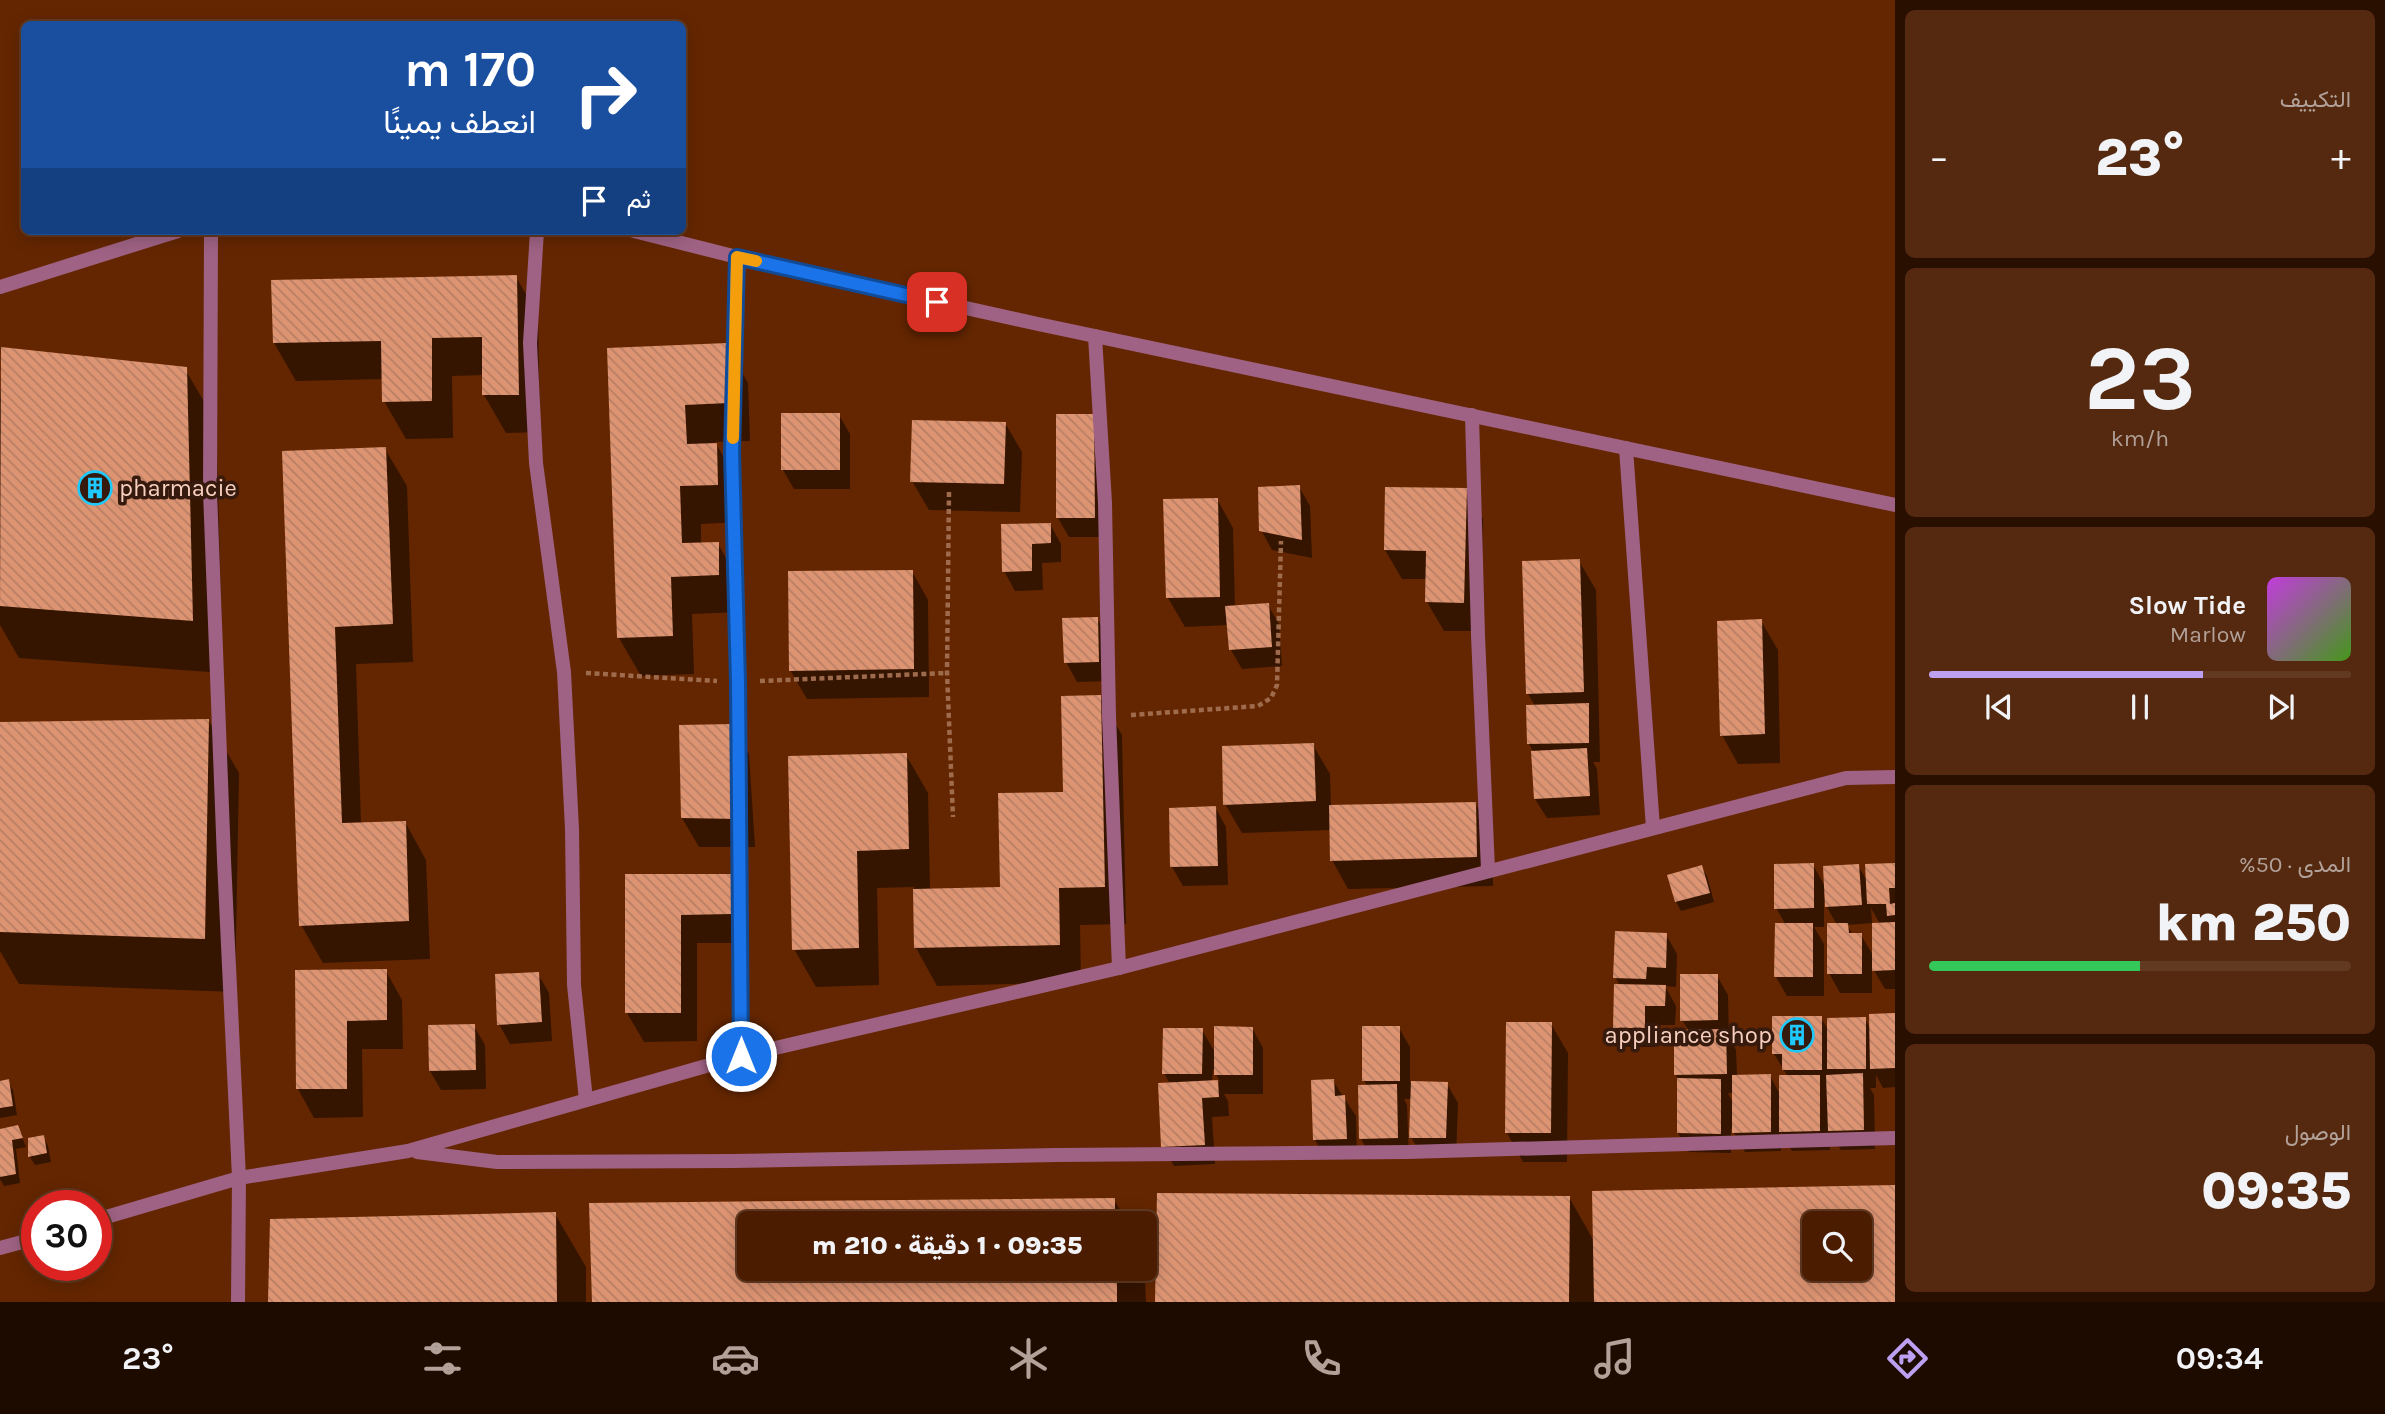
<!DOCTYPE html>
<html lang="ar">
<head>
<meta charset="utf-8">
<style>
	body { margin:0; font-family:Karla,Vazirmatn,sans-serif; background:#55290f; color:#f1f3f6; direction:rtl; height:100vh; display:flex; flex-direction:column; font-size:26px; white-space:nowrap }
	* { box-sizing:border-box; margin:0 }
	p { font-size:23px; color:#b2a199 }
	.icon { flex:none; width:38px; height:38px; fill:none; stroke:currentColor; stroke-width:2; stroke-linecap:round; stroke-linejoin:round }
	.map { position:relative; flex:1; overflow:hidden; direction:ltr }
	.side { display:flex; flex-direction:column; gap:10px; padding:10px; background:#290f00; width:490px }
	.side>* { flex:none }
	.guide { position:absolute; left:21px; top:21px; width:665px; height:214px; border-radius:10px; box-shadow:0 4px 18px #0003,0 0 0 2px #623a22; direction:rtl; background:#1a4fa0; color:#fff; overflow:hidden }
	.tools { position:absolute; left:1802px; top:1211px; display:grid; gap:14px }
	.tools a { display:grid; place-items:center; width:70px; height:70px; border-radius:10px; background:#4b1c00; box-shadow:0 4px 18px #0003,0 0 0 2px #623a22; font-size:35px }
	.speed { position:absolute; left:21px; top:1190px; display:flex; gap:14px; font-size:35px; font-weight:700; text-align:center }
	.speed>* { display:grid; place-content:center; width:91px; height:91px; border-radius:50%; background:#4b1c00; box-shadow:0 4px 18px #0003,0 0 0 2px #623a22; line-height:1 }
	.speed .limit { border:10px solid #d22; background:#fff; color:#111 }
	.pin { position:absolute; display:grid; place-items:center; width:60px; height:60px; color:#fff; margin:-30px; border-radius:14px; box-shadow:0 4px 10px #0006 }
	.me { position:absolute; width:77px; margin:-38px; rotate:0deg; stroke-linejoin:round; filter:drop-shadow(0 0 5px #0008) }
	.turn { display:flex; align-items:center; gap:24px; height:147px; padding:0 35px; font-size:32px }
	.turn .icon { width:91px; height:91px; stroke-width:2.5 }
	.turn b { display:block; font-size:49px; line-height:60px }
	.then { display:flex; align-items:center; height:66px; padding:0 35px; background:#0003; gap:14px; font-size:26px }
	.big { font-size:52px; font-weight:800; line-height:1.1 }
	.side .tile { flex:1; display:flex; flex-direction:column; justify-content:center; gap:10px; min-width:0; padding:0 24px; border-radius:10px; background:#55290f }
	.side .dial { align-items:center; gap:0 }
	.dial b { font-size:91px; line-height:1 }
	.song { display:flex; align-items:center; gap:21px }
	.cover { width:84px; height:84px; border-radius:10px; background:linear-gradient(135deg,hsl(290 70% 55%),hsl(100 70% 35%)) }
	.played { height:7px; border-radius:4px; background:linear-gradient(90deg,#bca0f2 65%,#623a22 65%) }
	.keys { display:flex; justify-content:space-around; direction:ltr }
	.heat { display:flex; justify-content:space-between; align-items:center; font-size:38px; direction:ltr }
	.charge { height:10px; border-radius:5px; background:linear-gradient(90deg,#34c759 50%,#623a22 0) }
	.trip { position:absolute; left:737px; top:1211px; width:420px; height:70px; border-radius:10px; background:#4b1c00; box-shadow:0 4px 18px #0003,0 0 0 2px #623a22; font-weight:800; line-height:70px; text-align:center; direction:rtl }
	.tabs { display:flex; height:112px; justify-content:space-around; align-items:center; background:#1e0b00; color:#b2a199 }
	.tabs .icon { width:49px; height:49px }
	.tabs .current { color:#bca0f2 }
	.tabs b { font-size:32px; color:#f1f3f6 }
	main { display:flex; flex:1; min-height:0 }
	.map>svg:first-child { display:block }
	.shadow { fill:#0007; fill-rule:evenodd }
	.building { fill:url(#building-back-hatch); fill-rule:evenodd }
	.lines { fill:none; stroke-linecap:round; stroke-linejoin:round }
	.path { stroke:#9f6b4d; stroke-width:4.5; stroke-dasharray:5 3.5; stroke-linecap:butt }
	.street { stroke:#9f6284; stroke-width:14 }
	.route-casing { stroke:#114b97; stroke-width:18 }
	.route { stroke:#1a73e8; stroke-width:12 }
	.slow { stroke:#f59e0b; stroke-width:12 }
	.labels { text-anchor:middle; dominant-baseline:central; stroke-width:7; stroke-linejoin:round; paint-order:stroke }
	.poi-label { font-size:24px; fill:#f6cfbe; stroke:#361a0d; text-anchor:start }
</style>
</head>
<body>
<main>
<section class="side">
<div class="tile"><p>التكييف</p>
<div class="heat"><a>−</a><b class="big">23°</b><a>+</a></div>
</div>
<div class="tile dial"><b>23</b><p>km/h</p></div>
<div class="tile">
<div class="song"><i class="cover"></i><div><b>Slow Tide</b><p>Marlow</p></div></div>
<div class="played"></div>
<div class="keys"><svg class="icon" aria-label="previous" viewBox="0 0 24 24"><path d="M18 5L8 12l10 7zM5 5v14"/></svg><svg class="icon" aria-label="pause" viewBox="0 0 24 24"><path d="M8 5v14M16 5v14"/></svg><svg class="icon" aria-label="next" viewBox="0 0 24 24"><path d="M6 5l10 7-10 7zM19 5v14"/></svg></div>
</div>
<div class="tile"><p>المدى · 50%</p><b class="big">250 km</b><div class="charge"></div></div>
<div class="tile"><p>الوصول</p><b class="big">09:35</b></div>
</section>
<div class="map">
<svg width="1895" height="1302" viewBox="0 0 1895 1302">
	<defs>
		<pattern id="building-back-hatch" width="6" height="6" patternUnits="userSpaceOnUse" patternTransform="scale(1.75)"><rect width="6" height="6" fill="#dd9472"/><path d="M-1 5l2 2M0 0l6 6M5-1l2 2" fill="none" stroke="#b87e64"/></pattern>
	</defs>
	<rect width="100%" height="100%" fill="#642600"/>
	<g class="shadow">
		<path d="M516,277L538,315L540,432L506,433L484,395V375L452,376L453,438L406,439L384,401V379L296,381L274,343Z"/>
		<path d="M726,345L748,383L750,441L715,442L738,482L739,522L701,524V544H718L739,581L740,612L692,614L694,674L641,676L619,638L609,350Z"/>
		<path d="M3,348L185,369L216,422L223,673L19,658L0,625V400Z"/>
		<path d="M839,415L850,434V489H794L783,470Z"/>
		<path d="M1093,416L1105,537H1069L1058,518Z"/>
		<path d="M1005,423L1022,452L1020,512L929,510L912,481Z"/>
		<path d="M385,449L407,486L413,662L356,664L361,824L405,822L426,860L430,959L323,963L301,925L284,452Z"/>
		<path d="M1299,487L1310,506L1312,558L1272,550L1261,530Z"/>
		<path d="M1466,490L1483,519L1480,631H1444L1427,602L1428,579H1402L1385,550Z"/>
		<path d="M1217,499L1233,528L1235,607L1268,605L1279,624L1282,666L1242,669L1231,650L1229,625L1185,627L1168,598L1165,501Z"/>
		<path d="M1050,524L1061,544V562L1042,563L1043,590L1015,591L1004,571Z"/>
		<path d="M1579,561L1596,590L1600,762H1593L1597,769L1600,815L1547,818L1535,799L1534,753L1529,744L1535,706L1528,694Z"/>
		<path d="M912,571L928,600L929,697L807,699L790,670Z"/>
		<path d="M1097,618L1108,638L1109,681L1077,682L1066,662Z"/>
		<path d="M1761,621L1778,650L1780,763L1738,764L1722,735Z"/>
		<path d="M1100,697L1122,735L1126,924L1080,925L1081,982L937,986L916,948L914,887L877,888L879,985L816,987L794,949L906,755L928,793L930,890L1002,889L1065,794Z"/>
		<path d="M208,720L239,773L235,992L19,984L0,951V724Z"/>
		<path d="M732,725L749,754L755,847H699L682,818Z"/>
		<path d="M1313,745L1330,774L1331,806L1475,803L1492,832L1493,886L1348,889L1332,860L1331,830L1242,833L1225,804Z"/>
		<path d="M1215,807L1226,827L1228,885L1183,886L1172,867Z"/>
		<path d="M1895,864V989H1885L1872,967V993H1840L1829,973L1837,925L1824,902V927H1814L1824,944V996H1787L1776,977L1786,925L1776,908L1813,865L1826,888L1858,865L1867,881ZM1871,908L1880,924L1874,957L1861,935H1853L1847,925L1872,923Z"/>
		<path d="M1701,867L1707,876L1714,902L1681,911L1676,902L1669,876Z"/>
		<path d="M626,876H730L747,904V943H697V1041L644,1042L627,1013Z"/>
		<path d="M1666,935L1677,954L1676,987L1665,986L1676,1006L1675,1025H1655V1047H1626L1615,1027L1620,986L1615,977Z"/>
		<path d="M386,971L402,1000L403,1049H362L363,1117L314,1118L298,1089L297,972Z"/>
		<path d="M538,974L549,993L552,1041L510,1044L499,1024Z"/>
		<path d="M1717,976L1728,995L1729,1037L1736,1050L1737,1076H1770L1781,1096L1788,1077L1774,1054L1821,1018L1829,1031L1865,1019L1871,1030L1895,1015V1087L1883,1088L1876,1075V1088H1870L1874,1095L1875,1149L1841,1150L1830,1132V1150L1792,1151L1781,1132V1151L1745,1152L1731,1128V1153L1689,1152L1678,1133L1679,1080L1676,1075L1689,1031L1682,1020ZM1728,1093H1734V1104L1730,1097Z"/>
		<path d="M1551,1024L1568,1053L1567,1162H1523L1507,1133Z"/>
		<path d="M474,1026L485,1045L486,1089L441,1090L430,1071Z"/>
		<path d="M1252,1028L1263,1048V1094H1224L1228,1101L1229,1116L1212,1117L1215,1164L1174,1166L1163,1146L1170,1084L1164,1073L1202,1030L1216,1054ZM1213,1069L1220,1082H1212Z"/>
		<path d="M1399,1028L1410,1047V1083L1447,1084L1458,1103L1456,1157L1422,1156L1411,1137L1412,1099H1404L1407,1105L1409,1157L1372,1158L1361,1139L1367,1087L1364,1080Z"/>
		<path d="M8,1081L13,1090L17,1115L0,1118V1083Z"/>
		<path d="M1333,1081L1356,1116L1357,1158L1326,1159L1315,1140Z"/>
		<path d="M0,1131L22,1137L26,1147L16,1149L20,1183L4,1186L0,1179Z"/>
		<path d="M43,1136L48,1146L51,1162L35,1165L29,1156Z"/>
		<path d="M1895,1187V1302H1157L1569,1197L1595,1243ZM1815,1223H1860V1269H1815Z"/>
		<path d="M1114,1200L1128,1223H749V1269H1144V1254L1146,1302H593L591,1204Z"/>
		<path d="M555,1214L586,1267V1302H269Z"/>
	</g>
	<g class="building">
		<path d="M517,275L519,395H482V337L432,338V401L382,402L381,341L273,343L271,280Z"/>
		<path d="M727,343L729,403L685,405L687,444L717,443L718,485L680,486L682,543L719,542V575L671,577L673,636L617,638L607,348Z"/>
		<path d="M1,347L187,367L193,621L0,606Z"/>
		<rect x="781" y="413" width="59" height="57"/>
		<path d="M1056,414H1094L1095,518H1056Z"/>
		<path d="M912,420L1006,422L1004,484L910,482Z"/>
		<path d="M386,447L393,624L335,627L342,823L406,821L409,921L299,926L282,451Z"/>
		<path d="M1300,485L1302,540L1259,531L1258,487Z"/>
		<path d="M1385,487L1467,488L1464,603L1425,602L1426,551L1384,550Z"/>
		<path d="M1218,498L1220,597L1166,598L1163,499Z"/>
		<path d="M1051,523V543L1032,544V571L1002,572L1001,524Z"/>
		<path d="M1580,559L1584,692L1526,694L1522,561Z"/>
		<path d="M913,570L914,669L789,671L788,571Z"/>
		<path d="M1269,603L1272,647L1229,650L1225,606Z"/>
		<path d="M1098,617L1099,662L1064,663L1062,618Z"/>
		<path d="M1762,619L1765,734L1720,736L1717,621Z"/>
		<path d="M1101,695L1105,887L1059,888L1060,945L914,948L913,889L1000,887L998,793L1063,792L1061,696Z"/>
		<path d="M1589,703V743L1527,744L1526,705Z"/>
		<path d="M209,719L205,939L0,932V722Z"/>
		<path d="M733,724L739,819L681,818L679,725Z"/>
		<path d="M1314,743L1316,801L1223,805L1222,746Z"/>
		<path d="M1587,748L1590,796L1534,799L1531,751Z"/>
		<path d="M907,753L909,849L857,851L859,948L792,950L788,756Z"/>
		<path d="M1476,802L1477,857L1330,861L1329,805Z"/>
		<path d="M1216,806L1218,866L1170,867L1169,808Z"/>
		<path d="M1814,863V908L1774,909V864Z"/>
		<path d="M1895,863V888H1889L1890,904L1895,903V915L1887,916L1886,904H1867L1865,864Z"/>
		<path d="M1859,864L1862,905L1825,907L1823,866Z"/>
		<path d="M1702,865L1710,893L1675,902L1667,875Z"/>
		<path d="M625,874H731L732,914L681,915V1013H625Z"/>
		<path d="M1895,922V970L1872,971V923Z"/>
		<path d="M1775,923H1813V977H1774Z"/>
		<path d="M1827,923H1848L1849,933H1862V974H1827Z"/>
		<path d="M1615,931L1667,933L1666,968L1647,967L1646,979L1613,978Z"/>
		<path d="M387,969V1020L347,1021V1089H296L295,970Z"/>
		<path d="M539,972L542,1022L497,1025L495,974Z"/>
		<path d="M1680,974H1718V1020L1680,1021Z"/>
		<path d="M1614,984L1666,985L1665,1006H1645V1028H1613Z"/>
		<path d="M1895,1013V1068L1870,1069L1869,1014Z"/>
		<path d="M1772,1016H1822V1070H1782V1054H1772Z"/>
		<path d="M1866,1017V1069H1827V1018Z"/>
		<path d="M1506,1022H1552L1551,1133H1505Z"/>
		<path d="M475,1024L476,1070L429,1071L428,1025Z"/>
		<path d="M1214,1026L1253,1027V1075H1214Z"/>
		<rect x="1362" y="1026" width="38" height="55"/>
		<path d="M1163,1028H1203L1202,1074H1162Z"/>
		<path d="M1726,1029L1727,1074L1674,1075V1030Z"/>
		<path d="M1863,1073L1864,1130L1828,1131L1826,1075Z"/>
		<path d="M1771,1074V1132L1732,1133V1075Z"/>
		<path d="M1779,1075H1820V1131L1779,1132Z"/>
		<path d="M1677,1078L1721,1079V1134L1677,1133Z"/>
		<path d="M9,1079L13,1106L0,1108V1081Z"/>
		<path d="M1334,1079L1335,1096L1345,1095L1347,1139L1313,1140L1311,1080Z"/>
		<path d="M1218,1080L1219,1097L1202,1098L1205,1145L1161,1147L1158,1083Z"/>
		<path d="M1411,1081L1448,1082L1446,1138H1409Z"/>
		<path d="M1397,1084L1398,1138L1359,1139L1358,1085Z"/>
		<path d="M18,1125L23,1138L12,1140L16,1174L0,1177V1129Z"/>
		<path d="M44,1135L47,1153L28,1157V1138Z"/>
		<path d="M1895,1185V1302H1594L1592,1191ZM1815,1223H1860V1269H1815Z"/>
		<path d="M1157,1193L1570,1196L1569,1302H1155Z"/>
		<path d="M1115,1198V1223H749V1269H1117V1302H592L589,1203Z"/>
		<path d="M556,1212L557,1302H268L270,1219Z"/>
	</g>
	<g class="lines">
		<g class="path">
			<path d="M949,492L947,673L953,817"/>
			<path d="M586,673L717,681"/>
			<path d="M760,681L947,673"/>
			<path d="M1131,715L1258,706L1271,698L1277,685L1281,541"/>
		</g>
		<g class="street">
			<path d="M211,231L210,492L224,860L239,1178L238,1302"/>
			<path d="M537,231L530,343L536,463L564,672L572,829L574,985L586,1100"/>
			<path d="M634,231L737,257L1038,324L1895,505"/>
			<path d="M737,257L732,452L738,682L741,1056"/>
			<path d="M0,287L178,231"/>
			<path d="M1095,336L1105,503L1109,716L1119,968"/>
			<path d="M1472,415L1478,635L1488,870"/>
			<path d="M1626,448L1653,828"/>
			<path d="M417,1152L497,1162L733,1161L1057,1155L1408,1152L1895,1138"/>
			<path d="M96,1220L239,1178L408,1151L741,1056L1119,968L1846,778L1895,777"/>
			<path d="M0,1248L37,1238"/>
		</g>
	</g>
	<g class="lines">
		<defs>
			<path id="route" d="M741,1056L738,682L732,452L737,257L937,302"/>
		</defs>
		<use href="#route" class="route-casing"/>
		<use href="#route" class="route"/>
		<path class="slow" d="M733,438L737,257L756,261"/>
	</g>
	<defs>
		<symbol id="building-ring" viewBox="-11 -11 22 22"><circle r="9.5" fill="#361a0d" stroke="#1dc9fd" stroke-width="1.5"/><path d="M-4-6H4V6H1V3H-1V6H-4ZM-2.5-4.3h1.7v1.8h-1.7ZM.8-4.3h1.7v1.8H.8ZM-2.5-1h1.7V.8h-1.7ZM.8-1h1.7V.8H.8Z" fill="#1dc9fd"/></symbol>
	</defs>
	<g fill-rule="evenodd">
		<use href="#building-ring" x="76" y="469" width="38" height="38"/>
		<use href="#building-ring" x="1778" y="1016" width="38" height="38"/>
	</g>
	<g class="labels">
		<g class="poi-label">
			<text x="119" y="488">pharmacie</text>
			<text x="1772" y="1035" text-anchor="end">appliance shop</text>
		</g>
	</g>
</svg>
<div class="tools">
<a><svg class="icon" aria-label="search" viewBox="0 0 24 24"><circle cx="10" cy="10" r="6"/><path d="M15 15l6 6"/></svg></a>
</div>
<div class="speed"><div class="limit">30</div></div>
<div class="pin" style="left:937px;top:302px;background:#d93025"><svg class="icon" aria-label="arrive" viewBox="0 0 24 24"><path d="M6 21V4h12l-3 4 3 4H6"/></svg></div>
<svg class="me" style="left:741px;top:1056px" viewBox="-20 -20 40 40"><circle r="17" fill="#1a73e8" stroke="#fff" stroke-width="3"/><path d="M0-11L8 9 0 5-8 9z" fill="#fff"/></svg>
<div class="trip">09:35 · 1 دقيقة · 210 m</div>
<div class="guide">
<div class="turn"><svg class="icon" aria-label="right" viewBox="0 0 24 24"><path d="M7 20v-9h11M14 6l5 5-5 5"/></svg><div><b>170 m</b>انعطف يمينًا</div></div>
<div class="then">ثم<svg class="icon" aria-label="arrive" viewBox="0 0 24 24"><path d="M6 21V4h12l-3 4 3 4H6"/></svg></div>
</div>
</div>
</main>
<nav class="tabs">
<b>09:34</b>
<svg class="icon current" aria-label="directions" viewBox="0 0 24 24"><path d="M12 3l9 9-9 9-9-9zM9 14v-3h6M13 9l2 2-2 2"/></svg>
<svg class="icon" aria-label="music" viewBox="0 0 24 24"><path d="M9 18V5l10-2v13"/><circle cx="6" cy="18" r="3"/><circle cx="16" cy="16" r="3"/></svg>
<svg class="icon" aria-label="phone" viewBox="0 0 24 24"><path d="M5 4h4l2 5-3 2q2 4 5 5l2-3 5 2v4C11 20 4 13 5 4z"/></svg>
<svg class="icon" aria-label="climate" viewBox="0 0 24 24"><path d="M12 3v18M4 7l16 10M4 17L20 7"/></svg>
<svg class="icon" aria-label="car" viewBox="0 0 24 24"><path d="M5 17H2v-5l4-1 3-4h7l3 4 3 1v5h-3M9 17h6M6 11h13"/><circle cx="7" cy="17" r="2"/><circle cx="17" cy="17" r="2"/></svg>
<svg class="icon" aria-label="filters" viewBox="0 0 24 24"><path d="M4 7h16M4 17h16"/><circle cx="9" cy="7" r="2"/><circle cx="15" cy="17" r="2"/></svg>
<b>23°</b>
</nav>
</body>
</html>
